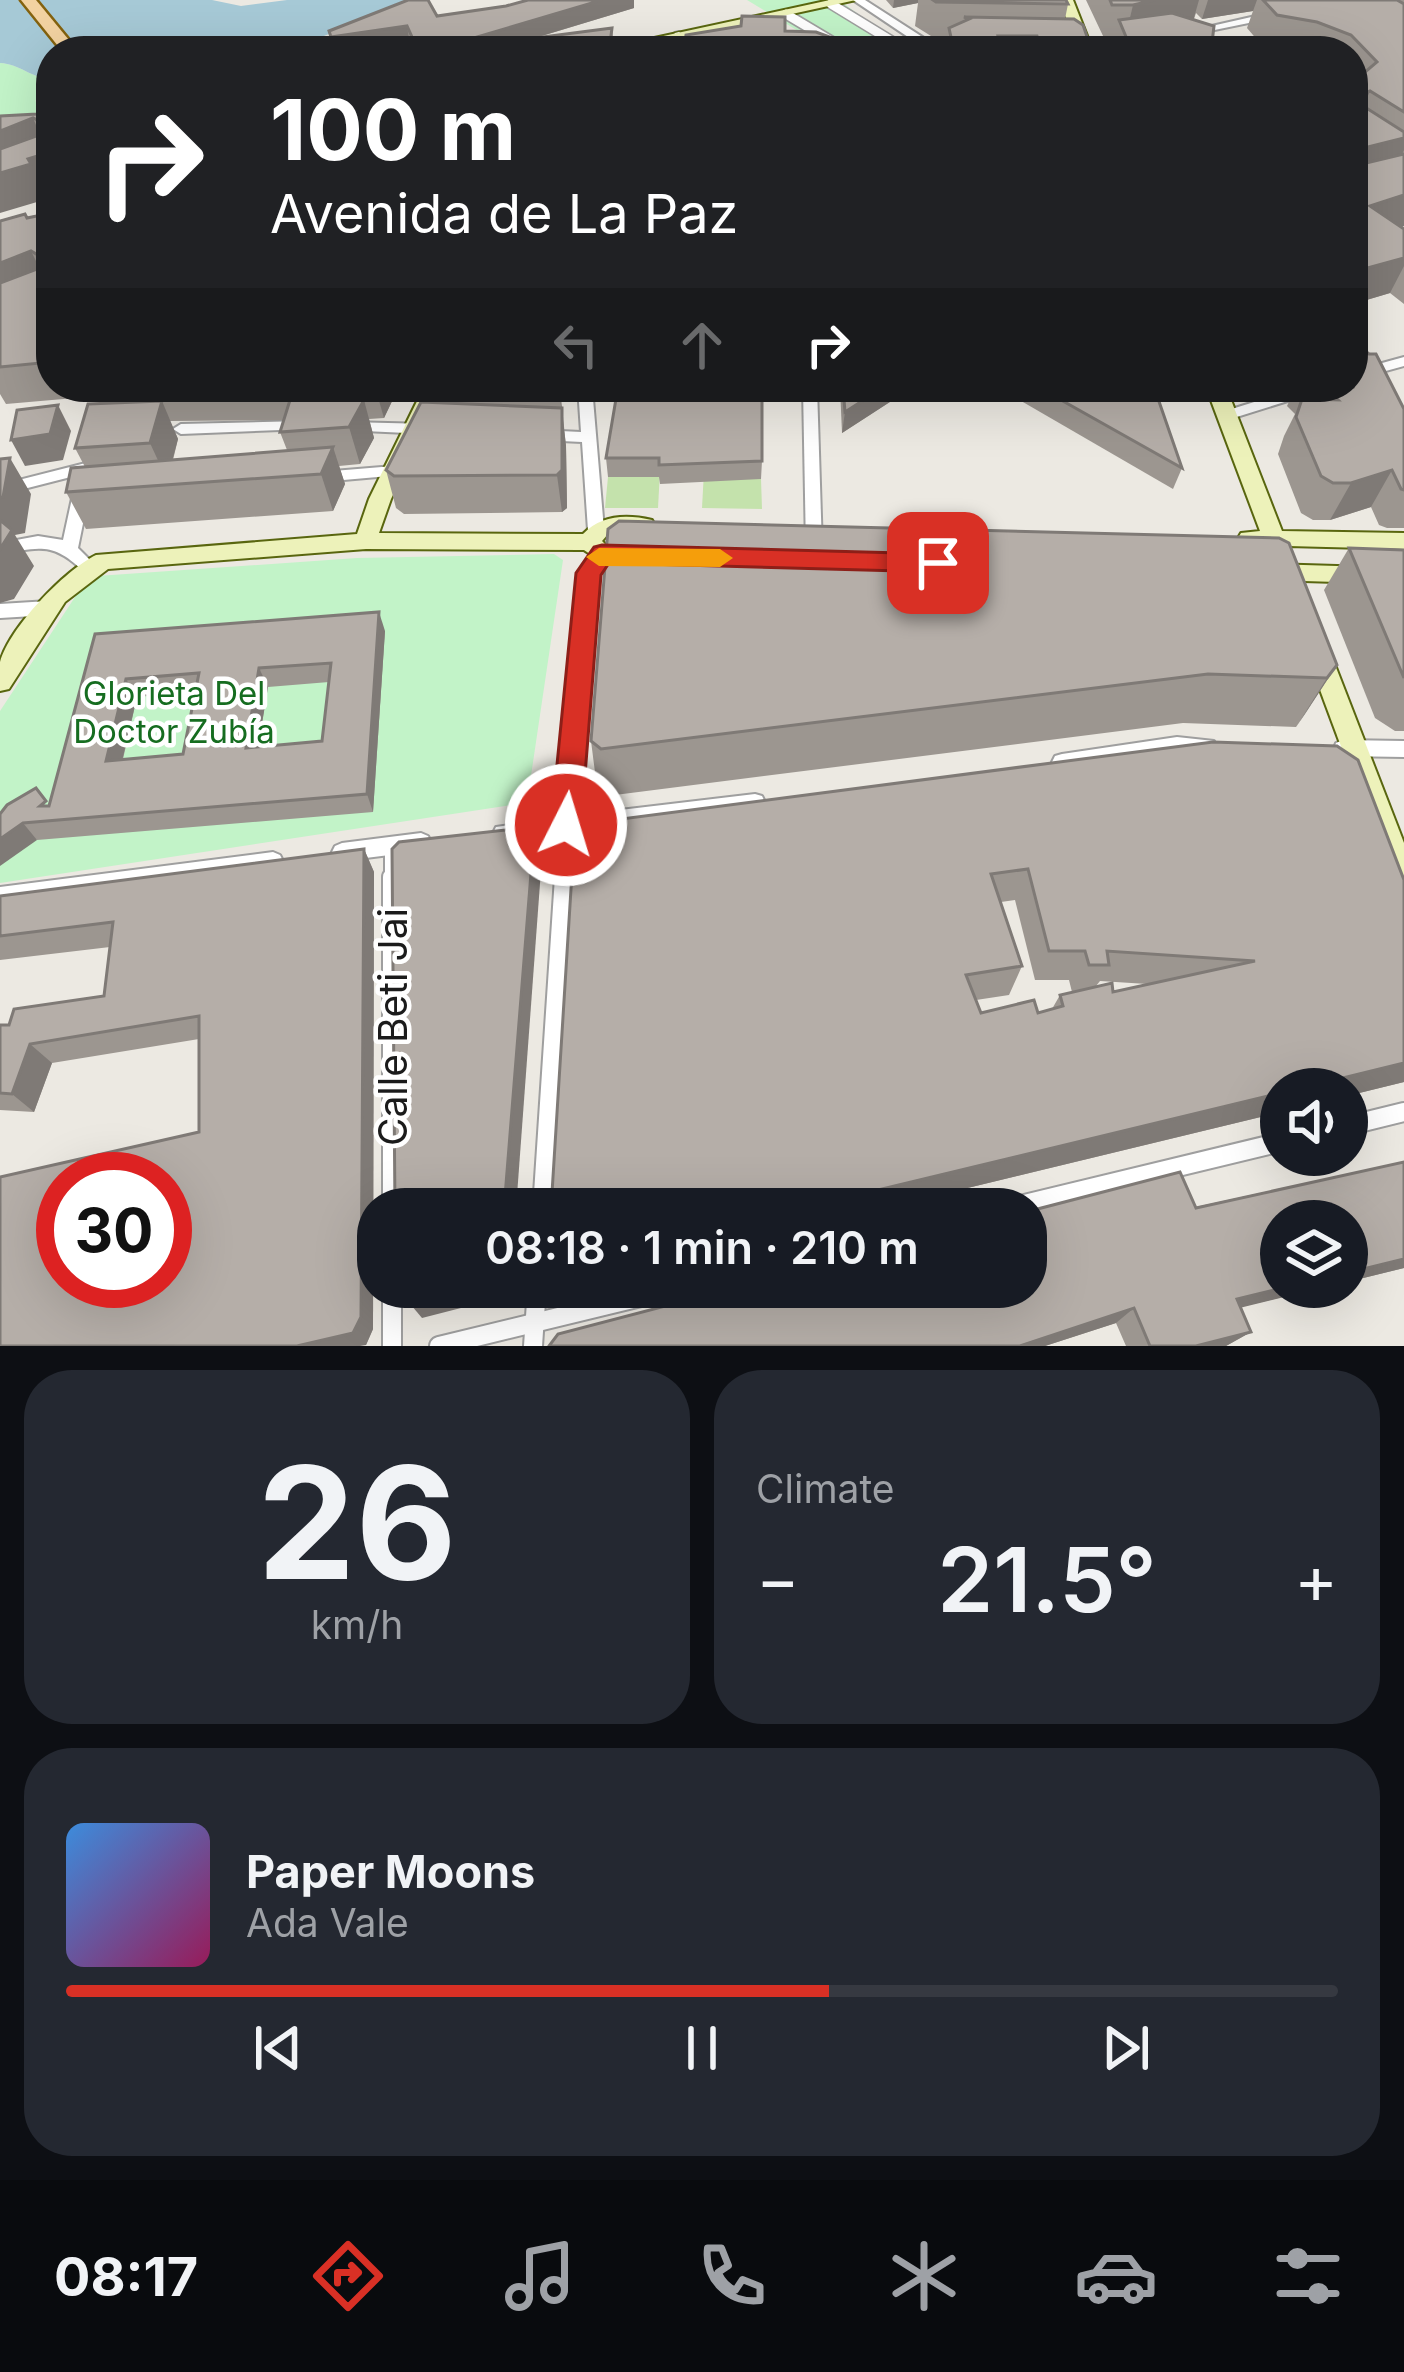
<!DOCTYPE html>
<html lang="en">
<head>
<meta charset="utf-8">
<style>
	body { margin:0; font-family:Inter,sans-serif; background:#242831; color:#f1f3f6; height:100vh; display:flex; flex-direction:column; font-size:45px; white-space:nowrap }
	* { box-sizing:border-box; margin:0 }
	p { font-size:39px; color:#9ea1a6 }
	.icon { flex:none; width:66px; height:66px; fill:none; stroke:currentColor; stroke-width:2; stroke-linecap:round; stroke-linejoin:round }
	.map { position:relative; height:1346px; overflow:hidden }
	.sheet { display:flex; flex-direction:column; gap:24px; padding:24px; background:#0d0f14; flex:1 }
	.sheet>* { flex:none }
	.hud { position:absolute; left:36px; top:36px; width:1332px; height:366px; border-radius:48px; box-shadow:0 12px 48px #0002; background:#202124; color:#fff; overflow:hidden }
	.tools { position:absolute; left:1260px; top:1068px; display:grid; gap:24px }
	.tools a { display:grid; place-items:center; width:108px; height:108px; border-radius:50%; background:#171b24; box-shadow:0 12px 48px #0002; font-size:60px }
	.speed { position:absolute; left:36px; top:1152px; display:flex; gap:24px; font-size:60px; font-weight:700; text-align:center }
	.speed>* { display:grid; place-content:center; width:156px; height:156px; border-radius:50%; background:#171b24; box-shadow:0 12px 48px #0002; line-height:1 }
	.speed .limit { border:18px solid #d22; background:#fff; color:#111 }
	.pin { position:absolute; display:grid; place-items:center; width:102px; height:102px; color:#fff; margin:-51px; border-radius:24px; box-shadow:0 6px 18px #0006 }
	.me { position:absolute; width:132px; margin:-66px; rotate:5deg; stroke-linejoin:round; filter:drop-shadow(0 0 9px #0008) }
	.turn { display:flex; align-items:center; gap:42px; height:252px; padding:0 36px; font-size:54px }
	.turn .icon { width:156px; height:156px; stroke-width:2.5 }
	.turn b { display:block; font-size:84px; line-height:102px }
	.lanes { display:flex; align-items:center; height:114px; padding:0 36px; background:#0003; justify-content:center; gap:60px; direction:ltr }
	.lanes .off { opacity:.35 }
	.big { font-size:90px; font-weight:600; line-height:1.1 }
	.sheet .widget { flex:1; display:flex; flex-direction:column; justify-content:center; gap:18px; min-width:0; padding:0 42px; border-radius:48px; background:#242831 }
	.sheet .dial { align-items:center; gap:0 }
	.dial b { font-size:156px; line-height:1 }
	.song { display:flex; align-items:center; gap:36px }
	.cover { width:144px; height:144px; border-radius:18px; background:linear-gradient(135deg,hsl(210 70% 55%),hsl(330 70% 35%)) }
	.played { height:12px; border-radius:6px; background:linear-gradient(90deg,#d93025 60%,#363941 60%) }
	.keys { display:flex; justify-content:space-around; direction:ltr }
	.heat { display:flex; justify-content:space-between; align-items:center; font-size:66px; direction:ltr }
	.sheet .tiles { flex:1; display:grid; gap:24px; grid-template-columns:1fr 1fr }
	.widget:last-child { grid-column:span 2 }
	.trip { position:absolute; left:357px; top:1188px; width:690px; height:120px; border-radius:48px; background:#171b24; box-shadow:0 12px 48px #0002; font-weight:600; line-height:120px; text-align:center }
	.tab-bar { display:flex; height:192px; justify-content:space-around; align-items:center; background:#090b0e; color:#9ea1a6 }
	.tab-bar .icon { width:84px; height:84px }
	.tab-bar .selected { color:#d93025 }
	.tab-bar b { font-size:54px; color:#f1f3f6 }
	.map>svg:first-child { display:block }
	.grass { fill:#c4e2ac }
	.park { fill:#c2f3c8 }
	.water { fill:#a6c9d6 }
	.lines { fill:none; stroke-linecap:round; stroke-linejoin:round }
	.pedestrian-far3-casing { stroke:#9f9f9f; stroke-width:12 }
	.pedestrian-far2-casing { stroke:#9f9f9f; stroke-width:14 }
	.pedestrian-far1-casing { stroke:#9f9f9f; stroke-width:18 }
	.pedestrian-casing { stroke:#9f9f9f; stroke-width:22 }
	.minor-casing { stroke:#9f9f9f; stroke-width:4 }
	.secondary-casing { stroke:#59660f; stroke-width:4 }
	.primary-casing { stroke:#84620e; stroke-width:5 }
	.pedestrian-far3 { stroke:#fff; stroke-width:9 }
	.pedestrian-far2 { stroke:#fff; stroke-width:10 }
	.pedestrian-far1 { stroke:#fff; stroke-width:14 }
	.pedestrian { stroke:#fff; stroke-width:18 }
	.minor { fill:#fff; fill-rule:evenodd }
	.secondary { fill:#edf2ba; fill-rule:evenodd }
	.primary { fill:#f2d2a1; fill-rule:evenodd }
	.wall { fill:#9c9690; fill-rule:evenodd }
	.shaded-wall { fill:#7f7a76 }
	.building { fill:#b5aea8; stroke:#7f7a76; stroke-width:3; fill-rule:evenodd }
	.route { fill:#d93025; stroke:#8d1f18; stroke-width:3 }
	.slow { fill:#f59e0b }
	.labels { text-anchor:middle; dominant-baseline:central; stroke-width:9; stroke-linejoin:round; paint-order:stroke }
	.park-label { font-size:33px; fill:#166d20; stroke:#fff }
	.near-street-label { font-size:39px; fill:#1b1b1b; stroke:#fff }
</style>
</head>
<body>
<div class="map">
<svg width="1404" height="1346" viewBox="0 0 1404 1346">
	<rect width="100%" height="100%" fill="#ece9e2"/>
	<g class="grass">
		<path d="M660,471L658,508H605L608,477Z"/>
		<path d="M704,471L761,479L762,509L702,508Z"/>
	</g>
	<g class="park">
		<path d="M747,0H839L858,14L854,16L919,51H831Z"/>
		<path d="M0,63C20,64 31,78 51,79V89L35,101L51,107V123L0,130Z"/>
		<path d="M554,554L563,560L528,796L519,804L0,883V711L77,594L97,576L357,558Z"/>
	</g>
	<path class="water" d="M0,0H212L241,6L287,0H417L285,51H51V79C31,78 20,64 0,63Z"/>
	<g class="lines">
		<defs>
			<g id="pedestrian-far3">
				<path d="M831,4L908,51"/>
				<path d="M786,14L848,51"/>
			</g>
			<path id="pedestrian-far2" d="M0,490L86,468"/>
			<g id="pedestrian-far1">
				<path d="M0,611L49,608"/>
				<path d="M392,846V880"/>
				<path d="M563,880L567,825"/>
			</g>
			<g id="pedestrian">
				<path d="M392,877V1209"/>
				<path d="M1347,1126L1404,1112"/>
				<path d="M542,1209L564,877"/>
				<path d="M1004,1209L1281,1142"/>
				<path d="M392,1287V1346"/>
				<path d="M439,1346L682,1287"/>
				<path d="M533,1346L537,1287"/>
			</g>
			<g id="minor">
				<path d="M853,0H865L924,38L966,42L971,45L966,48L917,43Z"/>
				<path d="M1269,13L1273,14V18L1190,35L1185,32Z"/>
				<path d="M679,32L684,35L674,51H664L675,33Z"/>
				<path d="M1138,42V46L1134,47L1066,49L1061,46L1066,43Z"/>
				<path d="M1404,357V366L1353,380V371Z"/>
				<path d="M392,387H440V388C430,396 402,395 392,387Z"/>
				<path d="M578,387H592L604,530L596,536L588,530L582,442L540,440L532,435L540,430L581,432Z"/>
				<path d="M803,387H817L822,549L814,555L806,549Z"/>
				<path d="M1302,387H1325L1323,390L1227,420L1220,415L1222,412Z"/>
				<path d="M302,421L307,423V429L181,434L173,429L181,424Z"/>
				<path d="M348,422L428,424L436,429L428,434L343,430L340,427Z"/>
				<path d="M394,466L400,467L402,471L400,475L321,482L313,477L321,472Z"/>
				<path d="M82,484L90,489L78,548L97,567L95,571H83C53,542 39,547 0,555V543L38,536L63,540L74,489Z"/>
				<path d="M602,548L610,554L597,574L578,815L755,794L762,796L765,802L762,808L755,810L503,842L496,839L493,833L496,827L558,818L581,573L596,550Z"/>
				<path d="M1177,737L1214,741L1216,746L1214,751L1177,753L1062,770L1055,768L1052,762L1055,756L1062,754Z"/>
				<path d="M1343,740L1404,741V757L1343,756L1336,753L1334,748L1336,743Z"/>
				<path d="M421,833L428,836L431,842L428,848L421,851L342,861L335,858L332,852L335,846L342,843Z"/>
				<path d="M273,852L280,855L283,861L280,867L273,870L0,905V887Z"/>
			</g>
			<g id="secondary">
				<path d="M830,0H856L621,51H594Z"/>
				<path d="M1059,0H1073L1093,51H1079Z"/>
				<path d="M424,387H444L391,499L379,533L583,534C601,515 626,514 652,520L655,525L652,530L609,533L602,541L607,546L643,549L646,555L643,561L602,562L584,550L366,549L108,569L65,602L9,689L0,691C0,683 0,670 0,662C10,627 64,571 96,555L357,534L369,499Z"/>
				<path d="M1206,387H1226L1282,531L1404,533V549L1288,546V559H1272L1266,546L1241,543L1238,538L1241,533L1260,531Z"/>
				<path d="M1270,564L1404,568V584L1270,580L1259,572Z"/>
				<path d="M1318,643L1330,652L1404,843V890L1394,887L1390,878L1306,652Z"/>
			</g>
			<path id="primary" d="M21,0H36L78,51H62Z"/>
		</defs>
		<use href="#pedestrian-far3" class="pedestrian-far3-casing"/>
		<use href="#pedestrian-far2" class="pedestrian-far2-casing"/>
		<use href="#pedestrian-far1" class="pedestrian-far1-casing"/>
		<use href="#pedestrian" class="pedestrian-casing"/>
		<use href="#minor" class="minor-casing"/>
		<use href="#secondary" class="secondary-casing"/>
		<use href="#primary" class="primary-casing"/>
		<use href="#pedestrian-far3" class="pedestrian-far3"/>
		<use href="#pedestrian-far2" class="pedestrian-far2"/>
		<use href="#pedestrian-far1" class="pedestrian-far1"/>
		<use href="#pedestrian" class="pedestrian"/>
		<use href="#minor" class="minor"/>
		<use href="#secondary" class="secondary"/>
		<use href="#primary" class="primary"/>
	</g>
	<g class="wall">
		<path d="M528,0H634V8L532,39L612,28L614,51H504V47L491,51H413L410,44L363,51H334L329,31L506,6Z"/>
		<path d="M886,0H1066L1068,4L1065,19L1092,51H946L948,36H931L915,26L918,3L893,8Z"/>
		<path d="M1086,0H1404V226L1401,227L1404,229V304L1390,293L1353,304V51H1278L1265,49L1247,28L1253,11L1202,19L1196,13L1194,19L1219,51H1111L1114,38H1104Z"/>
		<path d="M51,113L45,194L47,199L0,116Z"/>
		<path d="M51,213V387H82L75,398L6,404L0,394V221Z"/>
		<path d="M96,387H392L394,397L384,418L369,419L374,438L360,464L339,466L345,484L333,511L86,529L66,492L85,467L75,448L104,403ZM284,420L280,432L287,450L173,460L178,439L170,421Z"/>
		<path d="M431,387H560L566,446L567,508L562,512L404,514L396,508L386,470L434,402Z"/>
		<path d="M840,387H913L842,433Z"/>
		<path d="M997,387H1154L1182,468L1173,489Z"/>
		<path d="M1248,387H1287L1272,392Z"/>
		<path d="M1296,387H1353L1404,409V528H1387L1379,525L1371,507L1330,520H1313L1301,513L1278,454L1284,436L1295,414L1287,406Z"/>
		<path d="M606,458L762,461L761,479L660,484L659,477H608Z"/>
		<path d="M608,529L1337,665L1296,727L1183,723L607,796L597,788L591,741Z"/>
		<path d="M1349,548L1404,550V731H1395L1375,718L1324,590Z"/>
		<path d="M385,631L373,812L37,840L0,814L49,805L95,634ZM329,682L322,741L258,747L268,687ZM195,692L183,754L123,759L137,697Z"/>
		<path d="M1213,742L1404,1082L1347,1096V1089L1281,1112L881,1209H551L575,825ZM1015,900L1035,980H1069L1072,992L1060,995L1052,1009L1038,1013H981L976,1000L1009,995L1022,966L1001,902ZM1100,981L1147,984L1113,992L1096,986Z"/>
		<path d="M364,849L374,872L373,1329L366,1345L0,1346L199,1132V1039L52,1063L34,1112L0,1110V1025H9L104,996L110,947L0,960V896Z"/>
		<path d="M1404,1162V1268L1347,1282V1221L1325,1287L1240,1307L1251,1332L1226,1346H1126L1116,1323L1045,1346H549Z"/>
	</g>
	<g class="shaded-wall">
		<path d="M602,0H634V8L491,51H418L417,48Z"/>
		<path d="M894,0H918V3L893,8Z"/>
		<path d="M1155,0H1199L1193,21L1126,35L1133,5Z"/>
		<path d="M1208,0H1257L1253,11L1202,19Z"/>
		<path d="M407,26L410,44L363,51H334L331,37Z"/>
		<path d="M1370,91L1355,125L1360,95Z"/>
		<path d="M33,118L48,153L51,152V192L45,194L47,199L0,213V131Z"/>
		<path d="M1404,138V150L1394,172L1353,182L1368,147Z"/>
		<path d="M1404,195V226L1354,242L1370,206Z"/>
		<path d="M31,251L49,287L0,306V263Z"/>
		<path d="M1404,258V266L1390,293L1353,304V272Z"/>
		<path d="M69,387H82L75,398Z"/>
		<path d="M375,387H392L394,397L384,418Z"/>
		<path d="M559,387L566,446L567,508L562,512L557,475L562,415Z"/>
		<path d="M884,387H913L842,433L845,412Z"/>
		<path d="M364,400L374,438L360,464L349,427Z"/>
		<path d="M162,401L178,439L167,480L150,443Z"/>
		<path d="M58,405L71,431L63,460L25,466L11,440Z"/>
		<path d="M333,447L345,484L333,511L321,474Z"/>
		<path d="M10,458L31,494L25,533L15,535L34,566L14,599L0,603V498Z"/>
		<path d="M1392,470L1371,507L1330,520L1351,483Z"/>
		<path d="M379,612L385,631L373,812L367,794Z"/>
		<path d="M1337,665L1305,714L1296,727L1327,678Z"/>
		<path d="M259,668L268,687L255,766L246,748Z"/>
		<path d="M126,679L137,697L118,778L106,761Z"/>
		<path d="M23,823L37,840L0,866V839Z"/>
		<path d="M534,836L541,870L516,1209H504Z"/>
		<path d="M364,849L374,872L373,1329L366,1345L360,1346H297Z"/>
		<path d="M30,1044L52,1063L34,1112L12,1094Z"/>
		<path d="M1404,1063V1082L1347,1096V1089H1298Z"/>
		<path d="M1281,1093V1112L881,1209H799Z"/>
		<path d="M1404,1259V1268L1347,1282V1273Z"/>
		<path d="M456,1287H509L500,1298L422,1318L406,1299Z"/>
		<path d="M1287,1287H1325L1215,1314L1237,1299Z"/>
		<path d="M1134,1308L1116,1323L1045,1346H1020Z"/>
		<path d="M1251,1332L1226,1346H1196Z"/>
	</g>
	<g class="building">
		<path d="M408,0H428L437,16L506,6L528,0H602L457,43L417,48L407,26L331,37L329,31Z"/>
		<path d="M933,0H1066L1068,4L936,2Z"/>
		<path d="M1110,0H1155L1133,5H1112Z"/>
		<path d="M1263,0H1397L1404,4V112L1370,91L1360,95V104L1404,132V138L1368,147L1366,163L1404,154V195L1370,206L1404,229V258L1353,272V80L1357,79L1377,62L1351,35L1317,22L1277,15Z"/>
		<path d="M1172,13L1214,26L1212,43L1219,51H1132L1119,20Z"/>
		<path d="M742,16L785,17V31L816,32L838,40V51H684L686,35L741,26Z"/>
		<path d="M964,17L1074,19L1083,25L1092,51H1042L1037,36H998L1002,51H954L949,28L969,19Z"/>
		<path d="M612,28L609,51H504L505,42Z"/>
		<path d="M41,110H49L51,113V152L28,159L31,164L0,173V149L39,135L45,124L33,118L0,131V116L37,114Z"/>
		<path d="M51,213V362L0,367V283L37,269L43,258L31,251L0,263V221L25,214L27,218Z"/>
		<path d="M1353,341L1369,354H1376L1404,409V490L1401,489L1392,470L1351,483H1333L1321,476L1296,417L1302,399L1338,400L1324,387H1353Z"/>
		<path d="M513,387H559V389Z"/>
		<path d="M618,387H762V461L659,465V458H606Z"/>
		<path d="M843,387H884L845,412Z"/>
		<path d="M1038,387H1154L1182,468Z"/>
		<path d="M290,400H364L349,427L280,432Z"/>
		<path d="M162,401L150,443L75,448L88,404Z"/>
		<path d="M421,402L562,408V470L557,475L394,476L386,470Z"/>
		<path d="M58,405L50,434L11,440L17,410Z"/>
		<path d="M333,447L321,474L66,492L71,468Z"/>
		<path d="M10,458L3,497L0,498V459Z"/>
		<path d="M0,520L12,530L0,549Z"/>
		<path d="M619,521L1279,538L1289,543L1337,665L1327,678L1208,674L601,749L591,741L608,529Z"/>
		<path d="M1349,548L1404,550V678Z"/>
		<path d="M379,612L367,794L23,823L0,839V814L7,805L36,788L46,801L40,806H49L95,634ZM331,663L322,741L246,748L259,668ZM199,673L183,754L106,761L126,679Z"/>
		<path d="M1213,742L1337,746L1358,760L1404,880V1063L1298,1089H1281V1093L799,1209H551L575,825ZM1028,869L1049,951H1085L1089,965H1109L1107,951L1255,961L1113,992L1112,983L1060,995L1063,1006L1038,1013L1034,1000L981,1013L966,975L1022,966L991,874Z"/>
		<path d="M524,828L534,836L504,1209H395L392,849L399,842Z"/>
		<path d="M364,849L361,1317L353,1333L297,1346H0V1177L199,1132V1016L30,1044L12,1094L0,1093V1025H9L14,1009L104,996L113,922L0,936V896ZM63,1179H165V1281H63Z"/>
		<path d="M1404,1162V1259L1347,1273V1221H1281V1287H1287L1237,1299L1251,1332L1196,1346H1150L1134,1308L1020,1346H549L558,1334L738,1287H1026V1212L1180,1172L1196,1208Z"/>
		<path d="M396,1287H456L406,1299Z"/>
	</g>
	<path class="route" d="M602,545L938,554L950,563L938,572L609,563L601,575L581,825L577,834L566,838L556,834L551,825L576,573L594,547Z"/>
	<path class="slow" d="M599,548L720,549L733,558L720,567L599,566L586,557Z"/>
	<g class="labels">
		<g class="park-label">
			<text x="174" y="693">Glorieta Del<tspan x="174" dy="38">Doctor Zubía</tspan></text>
		</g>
		<g class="near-street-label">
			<text transform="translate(392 1027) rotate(-90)">Calle Beti Jai</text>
		</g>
	</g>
</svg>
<div class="tools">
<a><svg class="icon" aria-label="sound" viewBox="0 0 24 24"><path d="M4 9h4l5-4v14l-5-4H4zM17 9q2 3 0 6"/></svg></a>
<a><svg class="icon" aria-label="layers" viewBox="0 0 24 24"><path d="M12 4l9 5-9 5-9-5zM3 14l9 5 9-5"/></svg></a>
</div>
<div class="speed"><div class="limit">30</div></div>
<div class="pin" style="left:938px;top:563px;background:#d93025"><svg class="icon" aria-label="arrive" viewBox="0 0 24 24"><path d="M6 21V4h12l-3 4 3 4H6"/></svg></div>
<svg class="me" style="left:566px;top:825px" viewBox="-20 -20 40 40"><circle r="17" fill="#d93025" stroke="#fff" stroke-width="3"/><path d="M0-11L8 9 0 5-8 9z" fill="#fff"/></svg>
<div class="trip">08:18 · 1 min · 210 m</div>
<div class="hud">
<div class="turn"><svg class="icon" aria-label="right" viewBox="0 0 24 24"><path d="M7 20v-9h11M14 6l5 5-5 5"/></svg><div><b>100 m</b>Avenida de La Paz</div></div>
<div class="lanes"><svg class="icon off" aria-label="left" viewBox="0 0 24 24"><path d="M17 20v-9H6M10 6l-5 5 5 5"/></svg><svg class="icon off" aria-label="ahead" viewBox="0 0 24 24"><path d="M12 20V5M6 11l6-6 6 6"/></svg><svg class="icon" aria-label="right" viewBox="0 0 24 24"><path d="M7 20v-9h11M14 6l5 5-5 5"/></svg></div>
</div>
</div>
<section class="sheet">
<div class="tiles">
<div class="widget dial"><b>26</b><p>km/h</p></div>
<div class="widget"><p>Climate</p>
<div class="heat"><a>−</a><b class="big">21.5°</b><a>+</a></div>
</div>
<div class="widget">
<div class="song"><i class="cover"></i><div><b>Paper Moons</b><p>Ada Vale</p></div></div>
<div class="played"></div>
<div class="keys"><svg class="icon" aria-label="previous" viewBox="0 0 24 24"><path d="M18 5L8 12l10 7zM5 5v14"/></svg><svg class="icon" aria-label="pause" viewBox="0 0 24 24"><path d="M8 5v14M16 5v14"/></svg><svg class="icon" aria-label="next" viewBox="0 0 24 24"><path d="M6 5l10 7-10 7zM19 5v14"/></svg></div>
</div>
</div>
</section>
<nav class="tab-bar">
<b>08:17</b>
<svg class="icon selected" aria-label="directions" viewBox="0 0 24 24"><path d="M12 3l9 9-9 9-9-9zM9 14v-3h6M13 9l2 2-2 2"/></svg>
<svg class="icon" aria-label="music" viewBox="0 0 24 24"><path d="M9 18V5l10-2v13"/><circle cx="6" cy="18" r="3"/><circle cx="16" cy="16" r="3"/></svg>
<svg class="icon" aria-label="phone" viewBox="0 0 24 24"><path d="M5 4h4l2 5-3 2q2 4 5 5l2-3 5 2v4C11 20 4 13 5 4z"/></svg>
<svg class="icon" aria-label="climate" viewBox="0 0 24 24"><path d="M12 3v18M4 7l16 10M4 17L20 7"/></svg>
<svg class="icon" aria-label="car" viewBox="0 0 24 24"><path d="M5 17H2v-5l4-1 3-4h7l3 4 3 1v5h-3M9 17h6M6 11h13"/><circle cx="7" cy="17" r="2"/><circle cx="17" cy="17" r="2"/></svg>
<svg class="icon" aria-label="filters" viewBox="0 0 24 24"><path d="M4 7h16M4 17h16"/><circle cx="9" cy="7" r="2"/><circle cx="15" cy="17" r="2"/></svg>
</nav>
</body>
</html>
